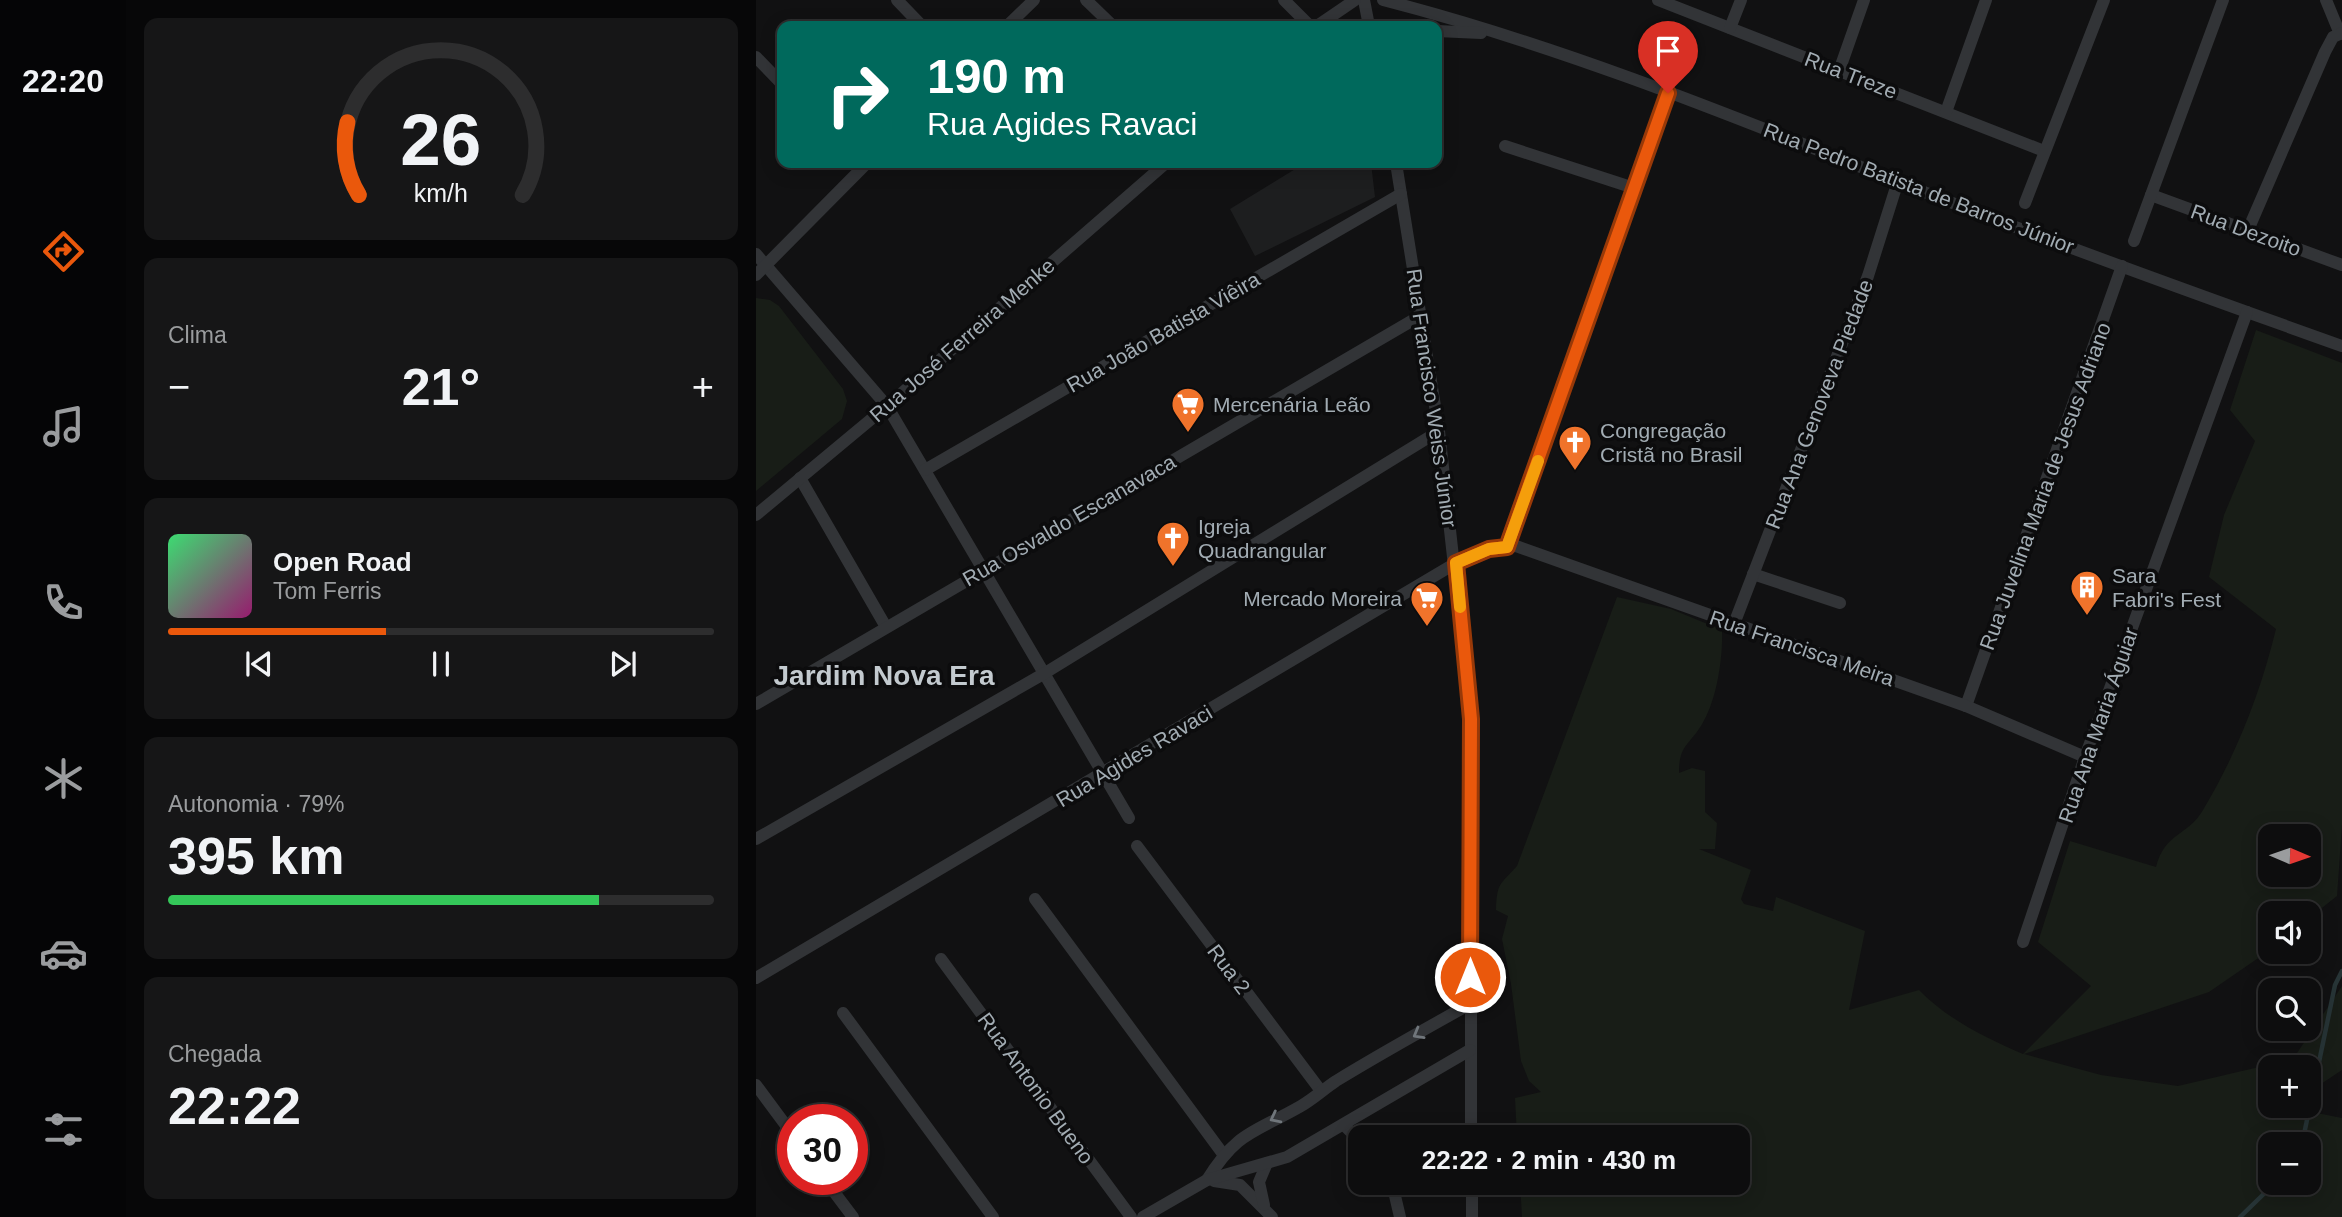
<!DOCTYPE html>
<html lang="pt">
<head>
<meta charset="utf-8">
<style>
	body { margin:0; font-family:Arial,sans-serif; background:#161617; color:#f1f3f6; height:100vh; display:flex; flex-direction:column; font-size:26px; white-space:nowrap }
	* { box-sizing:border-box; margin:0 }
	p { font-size:23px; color:#9a9c9e }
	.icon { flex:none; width:38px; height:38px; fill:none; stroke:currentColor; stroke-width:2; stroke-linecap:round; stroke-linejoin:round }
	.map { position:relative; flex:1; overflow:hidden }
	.drawer { display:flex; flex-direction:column; gap:18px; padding:18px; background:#070708; width:630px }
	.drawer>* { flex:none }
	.banner { position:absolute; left:21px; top:21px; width:665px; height:147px; border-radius:14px; box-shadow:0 4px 18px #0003,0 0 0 2px #2d2d2e; background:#00695c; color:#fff; overflow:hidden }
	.needle { width:46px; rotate:92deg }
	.controls { position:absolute; left:1502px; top:824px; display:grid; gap:14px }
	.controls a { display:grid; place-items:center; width:63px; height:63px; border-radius:14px; background:#0d0d0e; box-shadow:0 4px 18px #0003,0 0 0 2px #2d2d2e; font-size:35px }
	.speed { position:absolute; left:21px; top:1104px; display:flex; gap:14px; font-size:35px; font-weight:700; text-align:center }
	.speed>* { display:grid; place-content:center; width:91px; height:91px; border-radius:50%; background:#0d0d0e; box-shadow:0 4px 18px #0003,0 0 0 2px #2d2d2e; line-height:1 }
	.speed .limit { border:10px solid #d22; background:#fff; color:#111 }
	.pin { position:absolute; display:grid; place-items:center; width:60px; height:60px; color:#fff; margin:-72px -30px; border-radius:50% 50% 50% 0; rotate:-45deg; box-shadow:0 0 7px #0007 }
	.pin .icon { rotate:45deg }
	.me { position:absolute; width:77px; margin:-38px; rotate:0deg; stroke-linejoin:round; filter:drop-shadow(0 0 5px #0008) }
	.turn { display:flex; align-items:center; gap:24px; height:147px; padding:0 35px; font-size:32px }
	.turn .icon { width:91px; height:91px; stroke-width:2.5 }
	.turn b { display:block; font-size:49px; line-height:60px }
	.big { font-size:52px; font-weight:700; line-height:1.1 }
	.drawer .tile { flex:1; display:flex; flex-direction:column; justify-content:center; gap:10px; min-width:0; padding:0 24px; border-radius:14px; background:#161617 }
	.drawer .dial { align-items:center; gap:0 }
	.dial svg { height:182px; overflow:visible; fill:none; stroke:#2d2d2e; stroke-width:7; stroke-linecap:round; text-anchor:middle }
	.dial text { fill:#f1f3f6; stroke:none }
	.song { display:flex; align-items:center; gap:21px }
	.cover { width:84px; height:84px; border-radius:10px; background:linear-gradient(135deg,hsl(140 70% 55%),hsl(320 70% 35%)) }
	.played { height:7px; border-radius:4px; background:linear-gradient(90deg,#ea580c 40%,#2d2d2e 40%) }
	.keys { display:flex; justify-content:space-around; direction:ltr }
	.heat { display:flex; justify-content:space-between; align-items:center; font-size:38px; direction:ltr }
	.charge { height:10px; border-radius:5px; background:linear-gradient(90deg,#34c759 79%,#2d2d2e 0) }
	.trip { position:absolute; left:592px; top:1125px; width:402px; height:70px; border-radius:14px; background:#0d0d0e; box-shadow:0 4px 18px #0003,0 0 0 2px #2d2d2e; font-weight:700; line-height:70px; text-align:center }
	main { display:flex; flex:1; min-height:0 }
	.dock { display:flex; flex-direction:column; width:126px; justify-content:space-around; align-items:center; background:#050506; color:#9a9c9e }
	.dock .icon { width:49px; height:49px }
	.dock .on { color:#ea580c }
	.dock b { font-size:32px; color:#f1f3f6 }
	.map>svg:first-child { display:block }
	.built { fill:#1d1e1f }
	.green { fill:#181d17; fill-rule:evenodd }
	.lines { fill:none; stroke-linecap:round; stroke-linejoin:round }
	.stream { stroke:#273436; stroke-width:4.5 }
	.minor { stroke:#323437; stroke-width:12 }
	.oneway { stroke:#70767b }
	.route-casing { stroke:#983908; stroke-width:18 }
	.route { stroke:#ea580c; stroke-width:12 }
	.slow { stroke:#f59e0b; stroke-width:12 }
	.labels { text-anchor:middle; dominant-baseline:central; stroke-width:7; stroke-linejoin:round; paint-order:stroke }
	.street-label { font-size:21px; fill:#a2acb3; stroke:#0c0c0d }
	.poi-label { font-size:21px; fill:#a2acb3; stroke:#0c0c0d; text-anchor:start }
	.district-label { font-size:28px; font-weight:bold; fill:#c3cacf; stroke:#0c0c0d }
</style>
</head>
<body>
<main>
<nav class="dock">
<b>22:20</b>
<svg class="icon on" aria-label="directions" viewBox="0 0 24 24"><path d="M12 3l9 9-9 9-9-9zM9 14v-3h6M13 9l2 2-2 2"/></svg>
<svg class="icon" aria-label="music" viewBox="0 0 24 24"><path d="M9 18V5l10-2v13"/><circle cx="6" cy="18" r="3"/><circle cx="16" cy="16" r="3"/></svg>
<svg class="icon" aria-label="phone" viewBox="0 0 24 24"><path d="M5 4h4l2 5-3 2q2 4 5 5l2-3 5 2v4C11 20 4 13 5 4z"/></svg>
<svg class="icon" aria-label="climate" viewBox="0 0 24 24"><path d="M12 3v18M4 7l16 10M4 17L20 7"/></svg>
<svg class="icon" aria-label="car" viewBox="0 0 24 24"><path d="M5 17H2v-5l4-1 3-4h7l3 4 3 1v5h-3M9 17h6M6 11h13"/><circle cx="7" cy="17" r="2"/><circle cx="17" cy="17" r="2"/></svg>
<svg class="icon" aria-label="filters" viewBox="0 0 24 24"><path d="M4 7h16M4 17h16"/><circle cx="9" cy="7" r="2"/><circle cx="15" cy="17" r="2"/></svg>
</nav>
<section class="drawer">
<div class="tile dial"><svg viewBox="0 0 100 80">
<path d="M14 69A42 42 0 1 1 86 69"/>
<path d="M14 69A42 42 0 0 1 9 37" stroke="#ea580c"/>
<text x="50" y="56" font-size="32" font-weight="700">26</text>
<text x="50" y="72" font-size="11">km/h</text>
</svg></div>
<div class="tile"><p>Clima</p>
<div class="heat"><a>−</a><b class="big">21°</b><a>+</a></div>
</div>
<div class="tile">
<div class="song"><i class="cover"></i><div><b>Open Road</b><p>Tom Ferris</p></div></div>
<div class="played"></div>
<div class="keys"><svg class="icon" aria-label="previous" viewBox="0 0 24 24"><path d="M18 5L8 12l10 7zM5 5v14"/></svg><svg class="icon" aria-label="pause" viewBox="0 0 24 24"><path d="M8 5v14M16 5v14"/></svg><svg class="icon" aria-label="next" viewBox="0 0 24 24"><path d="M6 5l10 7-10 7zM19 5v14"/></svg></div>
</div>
<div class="tile"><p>Autonomia · 79%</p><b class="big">395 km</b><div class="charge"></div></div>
<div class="tile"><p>Chegada</p><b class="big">22:22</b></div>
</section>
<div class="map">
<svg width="1586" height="1217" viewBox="0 0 1586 1217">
	<rect width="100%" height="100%" fill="#111112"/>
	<path class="built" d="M549,163H615L619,197L499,256L474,209Z"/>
	<g class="green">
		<path d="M0,298L14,300L23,306L87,389L91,401L86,419L0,491Z"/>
		<path d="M1500,330L1586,363V825L1581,896L1552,919V914H1514V950L1453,992L1268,1054L1345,1075L1422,1086L1537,1059L1586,986V1070L1553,1092L1552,1068H1514V1106H1539L1541,1109L1586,1118V1217H766L764,1183H982V1138L761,1137L759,1098L785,1092L773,1081L765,1061L755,984L746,939L752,916L740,910C741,882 744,885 761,866L861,597L915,609L966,630C967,658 961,701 945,726C932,746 923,746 923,773L936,768L949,771V812L961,823L959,849H943L995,870L985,899L988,904L1017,911L1020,897L1109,931L1093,1010L1163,990C1191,1019 1230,1038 1267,1054L1335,986L1282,942L1314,841L1400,867C1409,832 1432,836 1447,810C1481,753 1504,694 1520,629L1453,577L1468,515L1499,441L1474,410ZM1514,836H1552V875H1514ZM1552,1144V1183H1514V1144Z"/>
	</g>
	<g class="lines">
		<g class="stream">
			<path d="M1546,1144L1579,985L1586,971"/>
			<path d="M1484,1217L1519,1183"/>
		</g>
		<g class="minor">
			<path d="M141,0L166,26"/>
			<path d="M330,0L357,26"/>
			<path d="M528,0L554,26"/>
			<path d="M608,0L613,26"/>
			<path d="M627,0C802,45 972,114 1140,181C1287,239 1437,293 1586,346"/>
			<path d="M902,0L1288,151"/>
			<path d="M1570,0L1584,34"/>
			<path d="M251,26L278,0"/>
			<path d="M561,26L599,0"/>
			<path d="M974,28L985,0"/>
			<path d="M681,31L725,33"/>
			<path d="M0,57L26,84"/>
			<path d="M1083,71L1108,0"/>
			<path d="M1190,112L1230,0"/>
			<path d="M749,146L878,188"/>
			<path d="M640,163L683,431L715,719V1138"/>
			<path d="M1395,195L1586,265"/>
			<path d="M1269,203L1348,0"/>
			<path d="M1492,230L1569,52L1577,37L1586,33"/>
			<path d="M1378,241L1467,0"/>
			<path d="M0,254L131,406L373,818"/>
			<path d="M0,275L111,163"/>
			<path d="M169,470L645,194"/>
			<path d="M44,478L130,627"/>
			<path d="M0,515L131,406L410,163"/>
			<path d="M751,547L912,93"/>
			<path d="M997,574L1084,603"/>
			<path d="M978,624L1112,276L1142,181"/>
			<path d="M0,704L664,316"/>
			<path d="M1210,706L1366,266"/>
			<path d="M0,839L289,673L683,431"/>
			<path d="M381,846L565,1091"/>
			<path d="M279,899L467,1154"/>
			<path d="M1267,942L1329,757L1491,312"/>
			<path d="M185,959L375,1217"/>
			<path d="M0,978L700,563L733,549L760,546L1210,706L1329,757"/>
			<path d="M87,1013L237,1217"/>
			<path d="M0,1085L37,1135"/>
			<path d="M588,1125L604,1141"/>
			<path d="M69,1180L97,1217"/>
			<path d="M451,1180C481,1131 498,1133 545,1106C557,1099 568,1089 580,1081C624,1054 669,1029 714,1004"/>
			<path d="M458,1181L484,1185L516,1217"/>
			<path d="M636,1183L644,1217"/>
			<path d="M716,1183V1217"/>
			<path d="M508,1205L503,1182L511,1163"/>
			<path d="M387,1217L451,1180L531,1157L714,1050"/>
		</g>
	</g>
	<defs><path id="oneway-chevron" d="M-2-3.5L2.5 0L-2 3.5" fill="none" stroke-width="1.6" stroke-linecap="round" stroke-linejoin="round" transform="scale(1.75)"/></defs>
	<g class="oneway">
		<use href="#oneway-chevron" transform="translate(662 1034) rotate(150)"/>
		<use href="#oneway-chevron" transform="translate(519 1118) rotate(153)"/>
	</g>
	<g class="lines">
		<defs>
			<path id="route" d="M714,977L715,719L700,563L733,549L751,547L912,93"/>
		</defs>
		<use href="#route" class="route-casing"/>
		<use href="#route" class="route"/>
		<path class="slow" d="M704,607L700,563L733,549L751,547L782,461"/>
	</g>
	<defs>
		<symbol id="supermarket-pin" viewBox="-11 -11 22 30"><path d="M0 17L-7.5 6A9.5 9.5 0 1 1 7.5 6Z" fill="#f0732b" stroke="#0c0c0d"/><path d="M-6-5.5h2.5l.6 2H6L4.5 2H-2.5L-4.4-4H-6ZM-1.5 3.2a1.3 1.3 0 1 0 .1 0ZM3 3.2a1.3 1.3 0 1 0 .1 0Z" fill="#fff"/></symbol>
		<symbol id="church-pin" viewBox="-11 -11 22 30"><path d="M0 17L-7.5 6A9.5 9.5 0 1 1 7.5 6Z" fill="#f0732b" stroke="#0c0c0d"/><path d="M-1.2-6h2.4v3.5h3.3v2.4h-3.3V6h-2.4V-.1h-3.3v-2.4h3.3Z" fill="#fff"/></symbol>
		<symbol id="building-pin" viewBox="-11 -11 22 30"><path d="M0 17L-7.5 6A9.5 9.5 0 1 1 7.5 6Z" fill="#f0732b" stroke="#0c0c0d"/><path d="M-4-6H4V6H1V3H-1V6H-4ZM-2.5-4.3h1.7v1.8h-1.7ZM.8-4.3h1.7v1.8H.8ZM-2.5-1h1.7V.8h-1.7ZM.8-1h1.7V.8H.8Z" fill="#fff"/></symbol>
	</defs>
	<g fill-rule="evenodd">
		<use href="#supermarket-pin" x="413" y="385" width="38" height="52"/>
		<use href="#church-pin" x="800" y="423" width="38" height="52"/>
		<use href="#church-pin" x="398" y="519" width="38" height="52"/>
		<use href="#building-pin" x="1312" y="568" width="38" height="52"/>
		<use href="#supermarket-pin" x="652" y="579" width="38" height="52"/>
	</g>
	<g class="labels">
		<g class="street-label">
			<text transform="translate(1095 75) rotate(21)">Rua Treze</text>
			<text transform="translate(1163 188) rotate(21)">Rua Pedro Batista de Barros Júnior</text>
			<text transform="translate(1490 230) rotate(20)">Rua Dezoito</text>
			<text transform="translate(407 332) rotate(-30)">Rua João Batista Viêira</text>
			<text transform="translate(206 340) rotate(-41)">Rua José Ferreira Menke</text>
			<text transform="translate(676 398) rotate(82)">Rua Francisco Weiss Júnior</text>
			<text transform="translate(1063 404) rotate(-69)">Rua Ana Genoveva Piedade</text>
			<text transform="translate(1289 486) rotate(-70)">Rua Juvelina Maria de Jesus Adriano</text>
			<text transform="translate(313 520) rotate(-30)">Rua Osvaldo Escanavaca</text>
			<text transform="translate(1046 648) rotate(19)">Rua Francisca Meira</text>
			<text transform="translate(1342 725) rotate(-71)">Rua Ana Maria Águiar</text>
			<text transform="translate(378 756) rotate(-31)">Rua Agides Ravaci</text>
			<text transform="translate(473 969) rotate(53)">Rua 2</text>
			<text transform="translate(280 1088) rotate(54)">Rua Antonio Bueno</text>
		</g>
		<g class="poi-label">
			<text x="457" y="404">Mercenária Leão</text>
			<text x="844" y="430">Congregação<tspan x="844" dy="24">Cristã no Brasil</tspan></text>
			<text x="442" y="526">Igreja<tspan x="442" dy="24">Quadrangular</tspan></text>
			<text x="1356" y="575">Sara<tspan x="1356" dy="24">Fabri's Fest</tspan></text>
			<text x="646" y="598" text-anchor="end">Mercado Moreira</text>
		</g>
		<g class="district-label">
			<text x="128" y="675">Jardim Nova Era</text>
		</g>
	</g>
</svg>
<div class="controls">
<a><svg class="needle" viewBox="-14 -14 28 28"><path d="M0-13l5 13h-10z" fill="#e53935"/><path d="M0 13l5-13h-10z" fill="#9a9c9e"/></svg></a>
<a><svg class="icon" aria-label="sound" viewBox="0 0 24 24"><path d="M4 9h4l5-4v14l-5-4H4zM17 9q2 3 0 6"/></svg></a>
<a><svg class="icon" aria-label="search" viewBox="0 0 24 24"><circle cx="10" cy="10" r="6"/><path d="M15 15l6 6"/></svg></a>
<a>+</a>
<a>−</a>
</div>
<div class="speed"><div class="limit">30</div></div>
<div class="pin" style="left:912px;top:93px;background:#d93025"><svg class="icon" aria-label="arrive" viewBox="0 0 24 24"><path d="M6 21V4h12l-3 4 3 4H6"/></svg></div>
<svg class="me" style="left:714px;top:977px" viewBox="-20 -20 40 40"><circle r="17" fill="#ea580c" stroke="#fff" stroke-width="3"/><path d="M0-11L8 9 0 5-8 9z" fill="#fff"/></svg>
<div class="trip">22:22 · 2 min · 430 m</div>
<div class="banner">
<div class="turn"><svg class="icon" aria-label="right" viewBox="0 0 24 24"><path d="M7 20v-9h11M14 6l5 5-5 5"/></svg><div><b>190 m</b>Rua Agides Ravaci</div></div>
</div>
</div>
</main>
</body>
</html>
